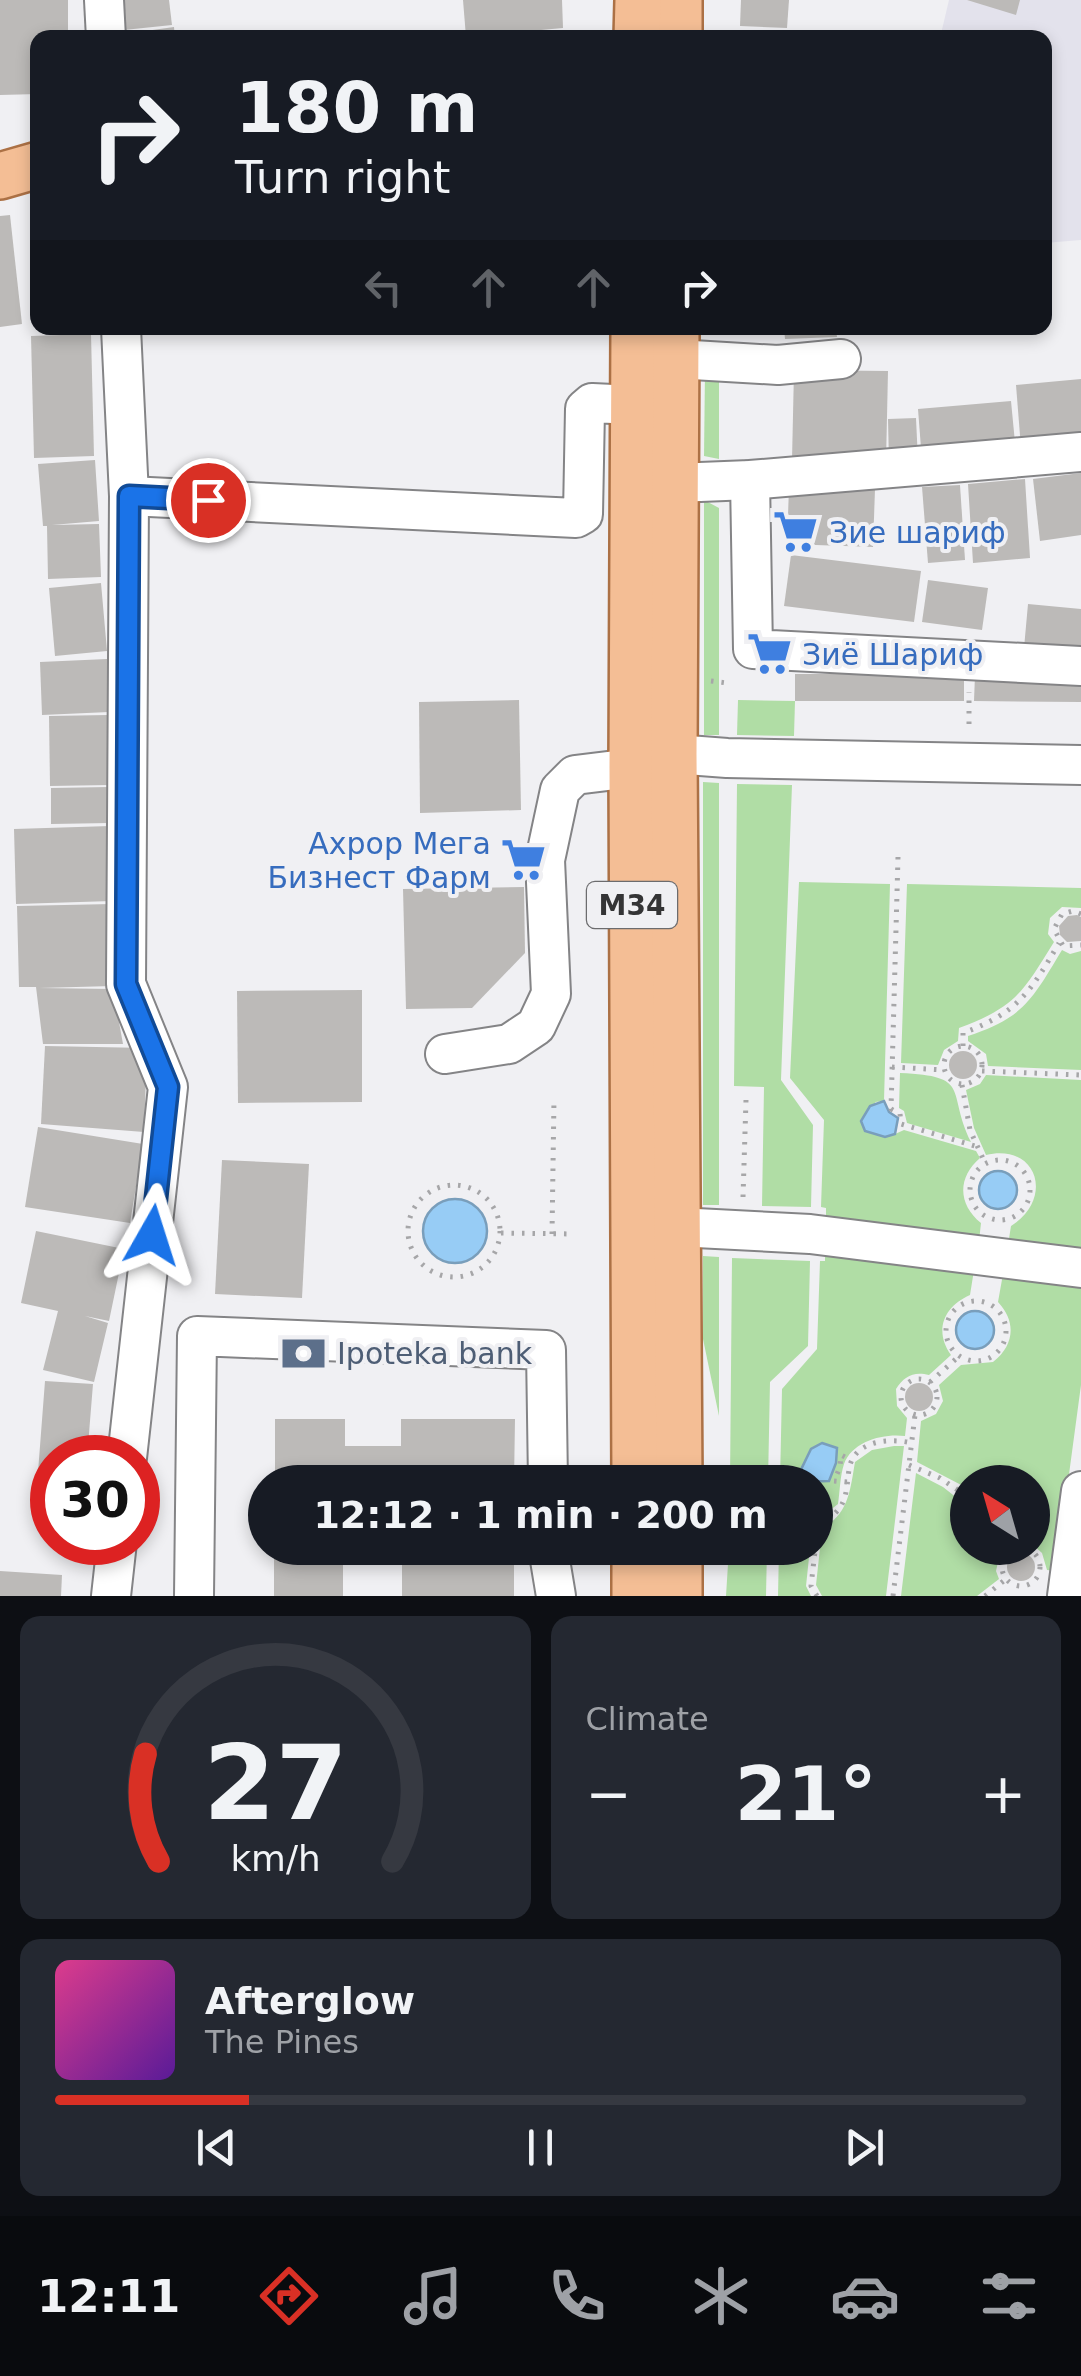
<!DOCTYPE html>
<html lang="en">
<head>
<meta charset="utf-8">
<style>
	body { margin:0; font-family:"DejaVu Sans",sans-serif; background:#242831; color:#f1f3f6; height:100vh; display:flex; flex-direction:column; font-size:38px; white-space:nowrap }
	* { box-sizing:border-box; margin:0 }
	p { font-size:32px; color:#9ea1a6 }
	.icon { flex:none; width:55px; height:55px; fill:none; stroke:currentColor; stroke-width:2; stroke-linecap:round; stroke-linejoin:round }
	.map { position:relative; height:1596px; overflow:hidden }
	.drawer { display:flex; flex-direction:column; gap:20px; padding:20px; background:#0d0f14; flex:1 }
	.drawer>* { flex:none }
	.hud { position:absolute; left:30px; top:30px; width:1022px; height:305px; border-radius:20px; box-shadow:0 5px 15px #0003; background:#171b24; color:#f1f3f6; overflow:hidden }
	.needle { width:65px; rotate:323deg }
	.controls { position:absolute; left:950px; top:1465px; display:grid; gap:20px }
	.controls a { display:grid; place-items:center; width:100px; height:100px; border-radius:50%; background:#171b24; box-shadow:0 5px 15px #0003; font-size:50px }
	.speed { position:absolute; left:30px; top:1435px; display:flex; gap:20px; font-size:50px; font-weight:700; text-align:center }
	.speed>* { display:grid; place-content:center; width:130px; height:130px; border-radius:50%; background:#171b24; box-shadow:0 5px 15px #0003; line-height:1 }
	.speed .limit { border:15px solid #d22; background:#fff; color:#111 }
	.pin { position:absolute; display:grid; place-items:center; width:85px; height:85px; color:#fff; margin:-42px; border:5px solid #fff; border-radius:50%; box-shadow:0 2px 10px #0007 }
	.me { position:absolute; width:110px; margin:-55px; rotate:6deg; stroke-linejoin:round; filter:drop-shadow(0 0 8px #0008) }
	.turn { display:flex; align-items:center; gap:35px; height:210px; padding:0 40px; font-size:45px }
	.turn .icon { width:130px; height:130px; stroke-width:2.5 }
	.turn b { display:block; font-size:70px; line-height:85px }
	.lanes { display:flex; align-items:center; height:95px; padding:0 40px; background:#0003; justify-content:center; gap:50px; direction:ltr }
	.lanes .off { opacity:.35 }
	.big { font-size:75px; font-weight:700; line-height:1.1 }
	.drawer .widget { flex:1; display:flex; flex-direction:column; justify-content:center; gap:15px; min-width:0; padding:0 35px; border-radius:20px; background:#242831 }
	.drawer .dial { align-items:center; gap:0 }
	.dial svg { height:260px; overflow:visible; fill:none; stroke:#363941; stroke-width:7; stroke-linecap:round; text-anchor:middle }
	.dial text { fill:#f1f3f6; stroke:none }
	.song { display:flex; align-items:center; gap:30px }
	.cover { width:120px; height:120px; border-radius:15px; background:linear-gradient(135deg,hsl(330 70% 55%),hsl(270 70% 35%)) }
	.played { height:10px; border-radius:5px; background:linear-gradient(90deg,#d93025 20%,#363941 20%) }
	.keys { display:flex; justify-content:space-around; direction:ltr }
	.heat { display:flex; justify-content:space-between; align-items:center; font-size:55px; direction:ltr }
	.drawer .tiles { flex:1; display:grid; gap:20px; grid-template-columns:1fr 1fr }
	.widget:last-child { grid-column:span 2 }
	.trip { position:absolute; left:248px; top:1465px; width:585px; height:100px; border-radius:50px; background:#171b24; box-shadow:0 5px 15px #0003; font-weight:700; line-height:100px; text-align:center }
	.menu { display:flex; height:160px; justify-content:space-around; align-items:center; background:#090b0e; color:#9ea1a6 }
	.menu .icon { width:70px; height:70px }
	.menu .on { color:#d93025 }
	.menu b { font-size:45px; color:#f1f3f6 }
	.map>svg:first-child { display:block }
	.built { fill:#e3e2ec }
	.green { fill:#b0dda5 }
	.water { fill:#97ccf5; stroke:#799ebb; stroke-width:2.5 }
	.building { fill:#bcbab8 }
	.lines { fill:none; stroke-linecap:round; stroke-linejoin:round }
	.minor-casing { stroke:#848486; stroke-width:42 }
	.major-casing { stroke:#ac7145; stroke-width:50 }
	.path { stroke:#a6a6a8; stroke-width:5; stroke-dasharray:2.5 8; stroke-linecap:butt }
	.minor { stroke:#fff; stroke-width:38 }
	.major { stroke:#f4be95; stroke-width:45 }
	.route-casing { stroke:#114b97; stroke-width:25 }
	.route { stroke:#1a73e8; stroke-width:18 }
	.labels { text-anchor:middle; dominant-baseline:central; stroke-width:8; stroke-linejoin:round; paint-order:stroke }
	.shield { fill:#f0f0f3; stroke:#6c6c6e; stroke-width:2.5 }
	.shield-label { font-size:28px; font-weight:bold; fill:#343435 }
	.shop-label { font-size:30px; fill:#366cbe; stroke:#f0f0f3; text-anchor:start }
	.service-label { font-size:30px; fill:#4e5e75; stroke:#f0f0f3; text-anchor:start }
</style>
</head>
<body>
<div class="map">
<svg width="1081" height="1596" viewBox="0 0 1081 1596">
	<rect width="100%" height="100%" fill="#f0f0f3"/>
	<path class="built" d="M949,0H1081V240L1045,243V38H940Z"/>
	<g class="green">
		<path d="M705,371L719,376V459L704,456Z"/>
		<path d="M704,500L719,508V735H704Z"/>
		<path d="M738,700L795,701L794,736L737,735Z"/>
		<path d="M703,782L719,783V1205H703Z"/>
		<path d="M737,784L792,785L781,1080L813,1125L811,1207L762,1206L764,1087L734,1086Z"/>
		<path d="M799,882L890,884L884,1101L875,1102L895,1134L904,1130L976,1151L980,1158C957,1178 958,1204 981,1223L979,1241L826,1223V1208L821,1207L824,1120L790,1078Z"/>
		<path d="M907,884L1081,888V908L1062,907L1050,918L1048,934L1054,942C1023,992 1016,1007 959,1028L958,1041L944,1050L938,1065L901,1063Z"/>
		<path d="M1062,950L1070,954L1081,951V1070L988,1066L986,1054L968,1041V1036C1024,1018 1033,998 1062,950Z"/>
		<path d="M900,1073C973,1076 946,1091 971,1142L907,1123L904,1111L899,1108Z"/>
		<path d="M986,1075L1081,1080V1254L1008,1245L1011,1226C1055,1198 1037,1143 986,1155L974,1128L966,1090L980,1084Z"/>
		<path d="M825,1250L974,1270L970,1295C943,1307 934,1331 951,1355L929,1375C914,1371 904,1376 896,1389L897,1406L907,1418L905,1436C884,1433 852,1441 844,1464C840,1476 840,1491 838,1504L815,1522V1482H780L782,1389L817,1349L820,1261H825Z"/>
		<path d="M703,1256L719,1257V1416L703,1339Z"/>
		<path d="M732,1258L810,1261L808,1346L770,1382L768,1482H730Z"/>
		<path d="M1003,1274L1081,1284V1385L1056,1571L1047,1570L1042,1553L1033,1545L1032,1482H968L967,1488L917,1462L921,1421L936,1414L943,1401L939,1385L961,1365L993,1362C1014,1346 1017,1322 998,1302Z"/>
		<path d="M894,1446H904L886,1596H822L816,1585L822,1529C849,1513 850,1491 855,1462L872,1450Z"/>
		<path d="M916,1473L943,1487L967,1506L968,1548H997L1000,1553L996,1571L999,1579L977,1596H901Z"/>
		<path d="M729,1548H767L766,1596H726Z"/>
		<path d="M779,1548H810L806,1586L811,1596H778Z"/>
	</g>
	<g class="water">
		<path d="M884,1101L889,1112L898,1118L895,1134L885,1137L865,1131L861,1121L870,1106Z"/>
		<circle cx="998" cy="1190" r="19"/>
		<circle cx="455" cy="1231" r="32"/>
		<circle cx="975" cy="1330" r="19"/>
		<path d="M822,1443L837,1448L836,1463L829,1481L795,1482L811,1449Z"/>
	</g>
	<g class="building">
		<path d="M0,0H68V38H38V94L0,95Z"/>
		<path d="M121,0H169L172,25L124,30Z"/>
		<path d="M463,0H562L563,28L466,37Z"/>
		<path d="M741,0H789L787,28L740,26Z"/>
		<path d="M967,0H1020L1016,15Z"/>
		<path d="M174,27L175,38H124V34Z"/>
		<path d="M10,215L22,324L0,327V216Z"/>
		<path d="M784,328H836L837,337L785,339Z"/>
		<path d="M91,334L94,456L34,458L31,336Z"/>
		<path d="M794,370L888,371L886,462L792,460Z"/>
		<path d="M1081,379V443L1021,448L1016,385Z"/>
		<path d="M1011,401L1016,453L922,461L918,409Z"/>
		<path d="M916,418L918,461L889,463L888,419Z"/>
		<path d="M95,460L99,521L52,525L99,524L101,577L48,579L47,526H43L38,464Z"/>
		<path d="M1081,473V535L1040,541L1033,479Z"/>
		<path d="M1025,479L1030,558L973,563L968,484Z"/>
		<path d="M960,485L965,560L928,563L922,487Z"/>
		<path d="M789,487L875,489L873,547L787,544Z"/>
		<path d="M791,555L921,571L914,622L784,606Z"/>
		<path d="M928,580L988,588L982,630L922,622Z"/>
		<path d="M101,583L107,651L55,656L49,588Z"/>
		<path d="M1028,604L1081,609V653L1024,648Z"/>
		<path d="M107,659L109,712L42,715L40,662Z"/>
		<rect x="795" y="674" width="169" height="27"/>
		<path d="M975,675L1081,676V702L974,701Z"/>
		<path d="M519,700L521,810L420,813L419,702Z"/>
		<path d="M108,715L109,785L50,786L49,716Z"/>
		<path d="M109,787L110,823L51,824V788Z"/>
		<path d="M110,826L112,901L16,904L14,829Z"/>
		<path d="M524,887L525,953L472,1008L406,1009L403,889Z"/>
		<path d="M112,904L113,986L39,988L113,989L123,1044H43L36,987H19L17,906Z"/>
		<path d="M1077,915L1081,917V941L1067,942L1060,935L1059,926L1068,916Z"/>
		<path d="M362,990V1102L238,1103L237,991Z"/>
		<path d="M45,1046L147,1048L144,1132L41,1124Z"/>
		<circle cx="963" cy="1065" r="14"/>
		<path d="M38,1127L143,1144L130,1223L25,1207Z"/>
		<path d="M222,1160L309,1164L302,1298L215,1294Z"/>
		<path d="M36,1231L124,1249L109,1321L85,1316L108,1323L94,1382L43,1370L58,1311L21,1303Z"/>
		<path d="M45,1381L93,1384L87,1458H52V1512L35,1511Z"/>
		<circle cx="919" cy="1397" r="14"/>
		<path d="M275,1419H345V1446H401V1419H515L514,1482H275Z"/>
		<rect x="274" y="1548" width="69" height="48"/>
		<rect x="402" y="1548" width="112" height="48"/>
		<circle cx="1021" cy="1567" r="14"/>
		<path d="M0,1571L62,1575L61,1596H0Z"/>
	</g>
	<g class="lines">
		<defs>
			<g id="minor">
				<path d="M104,0L106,38"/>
				<path d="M121,328L129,496L126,984L168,1087L127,1458"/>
				<path d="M676,359L778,365L841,359"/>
				<path d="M750,480L753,649L1081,666"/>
				<path d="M675,483L750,480L1081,452"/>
				<path d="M129,496L576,518L583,514L585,409L592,403L634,405"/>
				<path d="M674,754L727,758L1081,765"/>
				<path d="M445,1054L509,1044L536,1026L551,994L545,860L560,790L575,775L632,768"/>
				<path d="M677,1227L810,1234L1081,1268"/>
				<path d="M548,1548L556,1596"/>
				<path d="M111,1596L117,1542"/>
				<path d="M194,1596L197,1336L546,1350L548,1482"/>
				<path d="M1067,1596L1081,1491"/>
			</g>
			<g id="major">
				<path d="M679,0V38"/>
				<path d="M637,38L638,0"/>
				<path d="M0,176L38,165"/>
				<path d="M634,328L632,768L635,1482"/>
				<path d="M676,328L674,754L679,1482"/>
				<path d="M635,1548V1596"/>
				<path d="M679,1548V1596"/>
			</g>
		</defs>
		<use href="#minor" class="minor-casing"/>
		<use href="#major" class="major-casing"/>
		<g class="path">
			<path d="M711,681L727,683"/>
			<path d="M969,724V692"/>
			<path d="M898,857L891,1109L900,1114L901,1124L978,1147"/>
			<path d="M1081,914L1073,911L1062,914L1054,929L1063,946L1081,945"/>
			<circle cx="963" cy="1065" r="19"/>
			<path d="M963,1046V1033C1018,1013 1031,991 1059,943"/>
			<path d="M892,1067L944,1070"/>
			<path d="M982,1071L1081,1075"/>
			<path d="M962,1085L970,1130L985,1163"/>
			<circle cx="1000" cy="1190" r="30"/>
			<circle cx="454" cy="1231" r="46"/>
			<path d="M743,1197L746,1100"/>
			<path d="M501,1233L574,1234"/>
			<path d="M552,1234L554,1099"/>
			<circle cx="976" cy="1331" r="30"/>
			<circle cx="919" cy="1397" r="18"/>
			<path d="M930,1382L958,1357"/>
			<path d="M909,1465L940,1478L968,1497"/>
			<path d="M847,1482L834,1481L840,1467L841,1455L851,1460"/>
			<circle cx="1021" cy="1567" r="19"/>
			<path d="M817,1596L811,1586L818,1525C827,1520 837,1514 842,1504C848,1493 847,1477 850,1465C857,1440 891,1438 912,1443"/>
			<path d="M893,1596L915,1415"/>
			<path d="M985,1596L1006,1579"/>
		</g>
		<use href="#minor" class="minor"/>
		<use href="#major" class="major"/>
	</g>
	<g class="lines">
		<defs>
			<path id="route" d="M152,1235L168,1087L126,984L129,496L208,500"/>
		</defs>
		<use href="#route" class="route-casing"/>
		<use href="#route" class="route"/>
	</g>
	<defs>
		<symbol id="supermarket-bare" viewBox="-9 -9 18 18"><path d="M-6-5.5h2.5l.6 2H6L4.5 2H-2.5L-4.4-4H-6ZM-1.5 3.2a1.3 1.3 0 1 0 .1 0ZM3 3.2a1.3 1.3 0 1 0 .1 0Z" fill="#3f7fe0" stroke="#f0f0f3" stroke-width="2.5" paint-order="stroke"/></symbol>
		<symbol id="bank-bare" viewBox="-9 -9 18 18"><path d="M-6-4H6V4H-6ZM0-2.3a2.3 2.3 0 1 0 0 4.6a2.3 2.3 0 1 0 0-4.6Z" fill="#5c6f8a" stroke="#f0f0f3" stroke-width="2.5" paint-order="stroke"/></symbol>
	</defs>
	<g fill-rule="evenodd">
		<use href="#supermarket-bare" x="764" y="500" width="63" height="63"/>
		<use href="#supermarket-bare" x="738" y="622" width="63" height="63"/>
		<use href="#supermarket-bare" x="492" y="828" width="63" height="63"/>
		<use href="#bank-bare" x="272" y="1322" width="63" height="63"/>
	</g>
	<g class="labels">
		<rect class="shield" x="587" y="882" width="90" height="46" rx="8"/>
		<g class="shield-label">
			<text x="632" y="905">M34</text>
		</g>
		<g class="shop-label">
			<text x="829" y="532">Зие шариф</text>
			<text x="802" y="654">Зиё Шариф</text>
			<text x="491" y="843" text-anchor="end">Ахрор Мега<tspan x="491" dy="34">Бизнест Фарм</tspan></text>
		</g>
		<g class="service-label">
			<text x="337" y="1353">Ipoteka bank</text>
		</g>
	</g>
</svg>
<div class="controls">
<a><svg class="needle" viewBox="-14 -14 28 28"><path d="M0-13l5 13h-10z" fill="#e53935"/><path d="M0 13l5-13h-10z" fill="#9ea1a6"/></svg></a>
</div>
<div class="speed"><div class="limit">30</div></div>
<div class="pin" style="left:208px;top:500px;background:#d93025"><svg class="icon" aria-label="arrive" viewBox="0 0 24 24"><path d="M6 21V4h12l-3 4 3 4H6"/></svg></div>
<svg class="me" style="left:152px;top:1235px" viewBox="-20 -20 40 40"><path d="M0-17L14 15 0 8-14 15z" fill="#1a73e8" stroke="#fff" stroke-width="4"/></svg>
<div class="trip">12:12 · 1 min · 200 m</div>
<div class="hud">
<div class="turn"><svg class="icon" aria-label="right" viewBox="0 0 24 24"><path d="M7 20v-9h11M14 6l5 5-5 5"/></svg><div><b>180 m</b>Turn right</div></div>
<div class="lanes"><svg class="icon off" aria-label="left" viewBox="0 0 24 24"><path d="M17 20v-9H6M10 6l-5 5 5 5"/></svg><svg class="icon off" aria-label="ahead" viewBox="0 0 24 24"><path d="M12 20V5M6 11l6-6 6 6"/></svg><svg class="icon off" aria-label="ahead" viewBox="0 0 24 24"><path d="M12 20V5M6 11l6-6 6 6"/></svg><svg class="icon" aria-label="right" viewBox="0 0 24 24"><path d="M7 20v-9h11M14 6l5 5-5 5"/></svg></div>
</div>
</div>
<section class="drawer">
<div class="tiles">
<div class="widget dial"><svg viewBox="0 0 100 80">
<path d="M14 69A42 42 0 1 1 86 69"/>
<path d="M14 69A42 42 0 0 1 10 36" stroke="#d93025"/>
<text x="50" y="56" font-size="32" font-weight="700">27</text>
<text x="50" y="72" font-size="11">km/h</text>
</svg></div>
<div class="widget"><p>Climate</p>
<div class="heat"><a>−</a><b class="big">21°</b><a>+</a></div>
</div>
<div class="widget">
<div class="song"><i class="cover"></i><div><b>Afterglow</b><p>The Pines</p></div></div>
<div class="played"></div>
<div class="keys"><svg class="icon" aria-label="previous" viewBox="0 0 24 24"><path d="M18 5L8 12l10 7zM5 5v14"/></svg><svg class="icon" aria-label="pause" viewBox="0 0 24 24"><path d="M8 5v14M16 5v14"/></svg><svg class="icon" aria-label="next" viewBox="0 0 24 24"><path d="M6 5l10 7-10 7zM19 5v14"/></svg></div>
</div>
</div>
</section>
<nav class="menu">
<b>12:11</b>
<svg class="icon on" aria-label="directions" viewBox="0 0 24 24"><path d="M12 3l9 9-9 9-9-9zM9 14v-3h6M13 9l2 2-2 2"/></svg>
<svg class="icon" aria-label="music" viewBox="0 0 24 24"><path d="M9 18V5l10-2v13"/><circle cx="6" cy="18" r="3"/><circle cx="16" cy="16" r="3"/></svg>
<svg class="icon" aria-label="phone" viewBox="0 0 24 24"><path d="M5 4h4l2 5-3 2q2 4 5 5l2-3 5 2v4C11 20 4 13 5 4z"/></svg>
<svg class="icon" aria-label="climate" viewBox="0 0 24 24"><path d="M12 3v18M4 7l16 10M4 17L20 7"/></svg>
<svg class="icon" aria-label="car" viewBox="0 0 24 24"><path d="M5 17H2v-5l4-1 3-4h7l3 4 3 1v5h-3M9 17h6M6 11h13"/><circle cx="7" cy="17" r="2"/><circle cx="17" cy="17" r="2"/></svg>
<svg class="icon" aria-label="filters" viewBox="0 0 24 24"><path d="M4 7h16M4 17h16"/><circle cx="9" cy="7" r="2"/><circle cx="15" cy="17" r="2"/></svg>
</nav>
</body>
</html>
